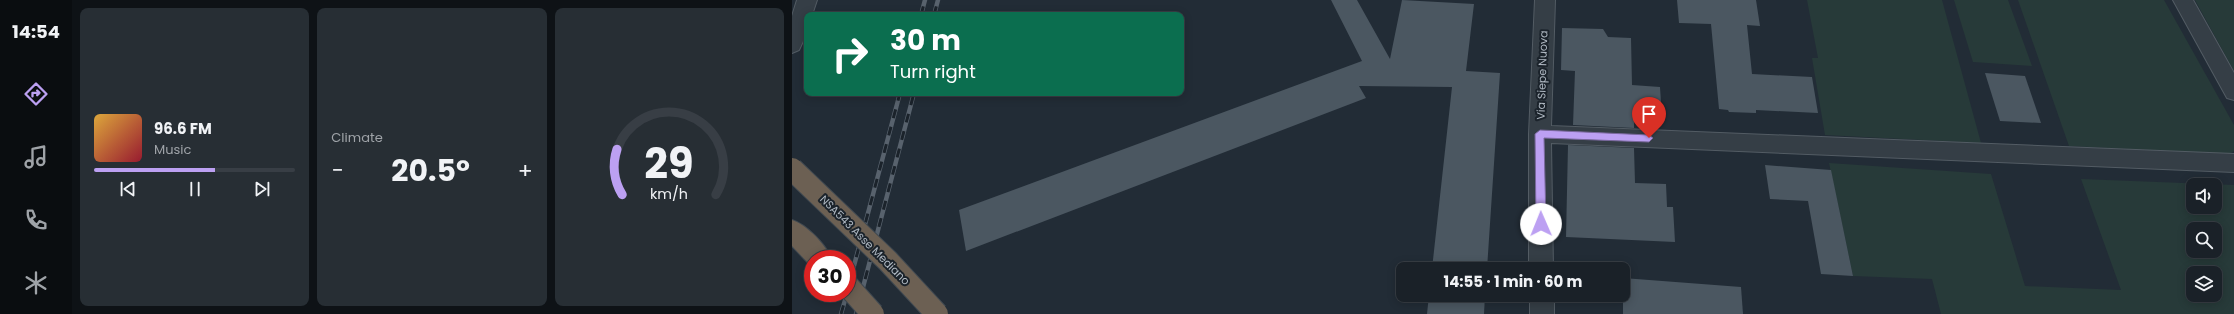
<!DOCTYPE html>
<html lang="en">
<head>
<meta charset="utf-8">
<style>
	body { margin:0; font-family:Poppins,sans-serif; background:#272e34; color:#f1f3f6; height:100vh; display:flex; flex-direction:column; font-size:15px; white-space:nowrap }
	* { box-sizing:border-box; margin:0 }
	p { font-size:13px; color:#9fa3a8 }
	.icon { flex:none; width:22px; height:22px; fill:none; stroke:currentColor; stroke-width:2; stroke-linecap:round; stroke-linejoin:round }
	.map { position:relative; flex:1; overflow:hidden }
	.panel { display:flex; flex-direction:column; gap:8px; padding:8px; background:#0e1216; width:720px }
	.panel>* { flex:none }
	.guide { position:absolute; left:12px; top:12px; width:380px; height:84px; border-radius:8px; box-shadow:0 2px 10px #0003,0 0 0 1px #383e45; background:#0b6e4f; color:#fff; overflow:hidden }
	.tools { position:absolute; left:1394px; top:178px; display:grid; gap:8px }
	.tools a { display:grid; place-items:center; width:36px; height:36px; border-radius:8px; background:#1a2128; box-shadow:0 2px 10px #0003,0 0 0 1px #383e45; font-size:20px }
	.speed { position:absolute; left:12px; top:250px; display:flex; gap:8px; font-size:20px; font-weight:700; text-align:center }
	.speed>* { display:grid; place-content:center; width:52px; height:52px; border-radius:50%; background:#1a2128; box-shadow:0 2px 10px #0003,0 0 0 1px #383e45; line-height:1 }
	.speed .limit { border:6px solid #d22; background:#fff; color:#111 }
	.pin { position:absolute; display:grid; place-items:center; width:34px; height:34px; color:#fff; margin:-41px -17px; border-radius:50% 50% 50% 0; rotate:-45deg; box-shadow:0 0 4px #0007 }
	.pin .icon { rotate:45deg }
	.me { position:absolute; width:44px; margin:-22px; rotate:359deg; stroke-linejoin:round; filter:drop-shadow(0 0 3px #0008) }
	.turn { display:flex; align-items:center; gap:14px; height:84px; padding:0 20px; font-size:18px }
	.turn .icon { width:52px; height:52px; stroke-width:2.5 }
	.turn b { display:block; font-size:28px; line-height:34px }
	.big { font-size:30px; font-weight:700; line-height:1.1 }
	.panel .widget { flex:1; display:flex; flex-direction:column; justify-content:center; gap:6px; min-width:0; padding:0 14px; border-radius:8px; background:#272e34 }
	.panel .dial { align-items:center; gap:0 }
	.dial svg { height:104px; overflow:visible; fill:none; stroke:#383e45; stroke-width:7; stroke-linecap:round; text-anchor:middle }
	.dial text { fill:#f1f3f6; stroke:none }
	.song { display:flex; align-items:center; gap:12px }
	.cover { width:48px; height:48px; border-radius:6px; background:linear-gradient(135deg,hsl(40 70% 55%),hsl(350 70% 35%)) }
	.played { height:4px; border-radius:2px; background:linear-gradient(90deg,#bca0f2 60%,#383e45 60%) }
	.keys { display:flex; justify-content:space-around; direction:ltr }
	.heat { display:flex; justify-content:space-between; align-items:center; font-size:22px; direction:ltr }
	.panel .tiles { flex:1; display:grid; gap:8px; grid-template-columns:repeat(3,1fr) }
	.trip { position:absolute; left:604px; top:262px; width:234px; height:40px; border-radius:8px; background:#1a2128; box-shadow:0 2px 10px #0003,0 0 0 1px #383e45; font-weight:700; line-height:40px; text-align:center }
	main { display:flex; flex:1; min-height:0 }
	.tab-bar { display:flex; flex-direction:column; width:72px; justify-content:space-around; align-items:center; background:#0a0d10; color:#9fa3a8 }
	.tab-bar .icon { width:28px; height:28px }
	.tab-bar .active { color:#bca0f2 }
	.tab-bar b { font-size:18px; color:#f1f3f6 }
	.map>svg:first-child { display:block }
	.green { fill:#273a39; fill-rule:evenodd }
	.building { fill:#4b5761 }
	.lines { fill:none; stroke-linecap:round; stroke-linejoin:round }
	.minor-casing { stroke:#535c64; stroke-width:2 }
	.highway-casing { stroke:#404951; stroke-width:2 }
	.minor { fill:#353e46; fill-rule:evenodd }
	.highway { fill:#6c6053; fill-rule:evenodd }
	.rail-casing { stroke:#58626d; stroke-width:4.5 }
	.rail { stroke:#1b232b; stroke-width:3; stroke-dasharray:9; stroke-linecap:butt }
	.highway-bridge-casing { stroke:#404951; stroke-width:24; stroke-linecap:butt }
	.highway-bridge { stroke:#6c6053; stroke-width:22 }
	.route { fill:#bca0f2; stroke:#7a689d }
	.labels { text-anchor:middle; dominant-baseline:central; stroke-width:4; stroke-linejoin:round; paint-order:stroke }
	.street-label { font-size:11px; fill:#b0b9c3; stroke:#1b232b }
</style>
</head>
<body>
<main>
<nav class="tab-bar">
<b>14:54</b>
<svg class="icon active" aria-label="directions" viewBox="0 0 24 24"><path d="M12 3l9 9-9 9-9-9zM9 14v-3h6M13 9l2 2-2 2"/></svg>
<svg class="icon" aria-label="music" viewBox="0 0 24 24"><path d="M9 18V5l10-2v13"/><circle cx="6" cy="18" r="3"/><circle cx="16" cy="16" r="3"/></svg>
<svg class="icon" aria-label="phone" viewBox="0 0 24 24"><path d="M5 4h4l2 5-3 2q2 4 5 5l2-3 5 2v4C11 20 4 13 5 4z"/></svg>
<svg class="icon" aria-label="climate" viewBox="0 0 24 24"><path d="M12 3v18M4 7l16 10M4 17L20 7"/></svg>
</nav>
<section class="panel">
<div class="tiles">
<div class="widget">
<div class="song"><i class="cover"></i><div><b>96.6 FM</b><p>Music</p></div></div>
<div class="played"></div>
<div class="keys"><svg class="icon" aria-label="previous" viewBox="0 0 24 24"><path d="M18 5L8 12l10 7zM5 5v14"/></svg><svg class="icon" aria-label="pause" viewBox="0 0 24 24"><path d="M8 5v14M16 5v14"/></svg><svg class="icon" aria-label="next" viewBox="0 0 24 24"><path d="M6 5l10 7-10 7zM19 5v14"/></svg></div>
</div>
<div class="widget"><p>Climate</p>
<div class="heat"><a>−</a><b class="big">20.5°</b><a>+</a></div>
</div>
<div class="widget dial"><svg viewBox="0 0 100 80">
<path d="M14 69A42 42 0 1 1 86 69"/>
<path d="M14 69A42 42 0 0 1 10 34" stroke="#bca0f2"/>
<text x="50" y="56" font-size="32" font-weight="700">29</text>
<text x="50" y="72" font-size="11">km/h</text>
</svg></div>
</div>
</section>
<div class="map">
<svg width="1442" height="314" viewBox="0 0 1442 314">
	<rect width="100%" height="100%" fill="#222c36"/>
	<g class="green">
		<path d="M1015,0H1150L1189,143L1033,135L1020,58H1026Z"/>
		<path d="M1162,0H1216L1240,66L1181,62Z"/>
		<path d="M1226,0H1372L1442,125V151L1438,154L1277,146Z"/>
		<path d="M1403,0H1442V71Z"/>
		<path d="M1037,163L1199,174L1233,286L1329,290L1289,179L1442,185V314H1149L1140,279L1061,276ZM1401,185H1423V207H1401ZM1401,229H1423V251H1401ZM1401,273H1423V295H1401Z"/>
	</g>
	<g class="building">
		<path d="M539,0H565L598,59L610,0L682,4L674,71L708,73L695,269H640L660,87L567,86L574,98L174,251L167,210L570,61Z"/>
		<path d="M885,0H964L968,26L955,25L960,74L1020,77L1026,113L964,110V113L937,112L936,110L927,109L919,24L887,23Z"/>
		<path d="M770,28L811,29L816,37L839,38L840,85L868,87L870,118L858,117V123L842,121V128L781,125L783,71L769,70Z"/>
		<path d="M1193,73L1233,76L1249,123L1208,121Z"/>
		<path d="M776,145L842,148L843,183L874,184L875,207H881L883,242L774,237Z"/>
		<path d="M973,165L1039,170L1061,276L1029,274L1016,201L978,199Z"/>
		<path d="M831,278L949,287L951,314H831Z"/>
		<path d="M637,295H693L692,314H635Z"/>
	</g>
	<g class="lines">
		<defs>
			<g id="minor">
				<path d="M5,0H25L20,15H15C15,28 13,39 7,50L0,53V16Z"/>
				<path d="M743,0H763L759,126L1442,154V172L759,143L761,269H737V134Z"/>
				<path d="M1381,0H1401L1442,73V100L1435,98Z"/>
				<rect x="738" y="295" width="24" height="19"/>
			</g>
			<path id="highway" d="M0,220C15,225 33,244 40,259H21L20,267L0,246Z"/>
		</defs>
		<use href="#minor" class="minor-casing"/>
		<use href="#highway" class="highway-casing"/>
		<use href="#minor" class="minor"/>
		<use href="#highway" class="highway"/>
		<defs>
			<g id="rail">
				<path d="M129,15L133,0"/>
				<path d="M142,15L146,0"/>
				<path d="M55,292L108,93"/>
				<path d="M49,314L55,293"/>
				<path d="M64,314L122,93"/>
			</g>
		</defs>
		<use href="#rail" class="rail-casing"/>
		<use href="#rail" class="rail"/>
		<defs>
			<g id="highway-bridge">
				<path d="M0,169L96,261L145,314"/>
				<path d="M55,285L81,314"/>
			</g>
		</defs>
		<use href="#highway-bridge" class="highway-bridge-casing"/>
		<use href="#highway-bridge" class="highway-bridge"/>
	</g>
	<path class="route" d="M748,130L857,135L861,138L857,142L752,138L754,224L749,228L744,224L743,134Z"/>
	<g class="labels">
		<g class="street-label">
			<text transform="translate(750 75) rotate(-88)">Via Siepe Nuova</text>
			<text transform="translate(73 240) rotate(45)">NSA543 Asse Mediano</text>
		</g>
	</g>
</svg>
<div class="tools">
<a><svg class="icon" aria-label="sound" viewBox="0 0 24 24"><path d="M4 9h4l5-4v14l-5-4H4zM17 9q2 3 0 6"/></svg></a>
<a><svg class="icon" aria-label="search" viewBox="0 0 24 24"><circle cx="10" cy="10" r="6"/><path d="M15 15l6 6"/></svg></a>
<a><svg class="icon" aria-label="layers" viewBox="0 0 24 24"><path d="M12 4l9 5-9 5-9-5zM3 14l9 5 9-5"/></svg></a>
</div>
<div class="speed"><div class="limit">30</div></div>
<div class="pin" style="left:857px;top:138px;background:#d93025"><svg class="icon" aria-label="arrive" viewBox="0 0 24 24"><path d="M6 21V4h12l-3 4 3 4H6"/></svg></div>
<svg class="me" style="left:749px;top:224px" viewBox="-20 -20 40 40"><circle r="19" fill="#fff"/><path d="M0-13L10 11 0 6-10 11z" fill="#bca0f2"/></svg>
<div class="trip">14:55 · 1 min · 60 m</div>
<div class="guide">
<div class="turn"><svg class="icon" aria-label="right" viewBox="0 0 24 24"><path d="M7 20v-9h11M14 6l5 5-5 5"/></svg><div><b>30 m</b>Turn right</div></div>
</div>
</div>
</main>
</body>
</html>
